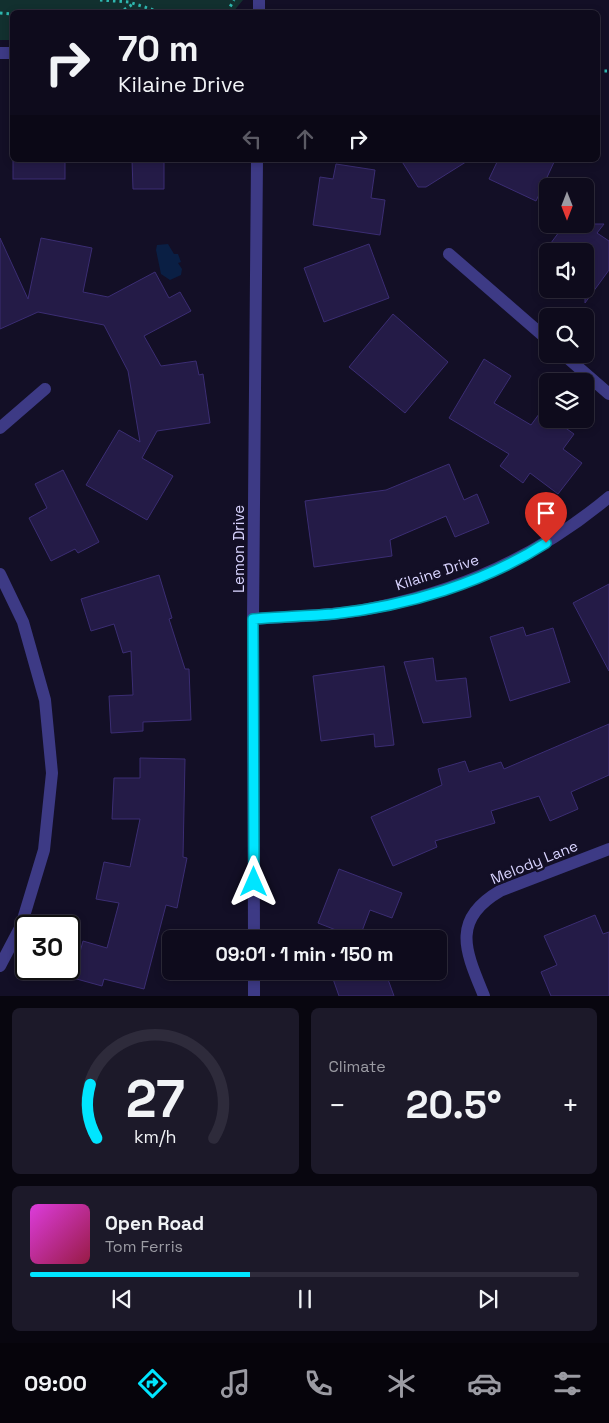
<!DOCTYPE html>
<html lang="en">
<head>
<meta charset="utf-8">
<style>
	body { margin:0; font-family:"Space Grotesk",sans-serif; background:#1c1929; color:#f1f3f6; height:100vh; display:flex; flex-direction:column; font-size:19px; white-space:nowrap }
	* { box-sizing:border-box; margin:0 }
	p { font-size:16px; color:#9b9ba3 }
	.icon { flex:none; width:28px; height:28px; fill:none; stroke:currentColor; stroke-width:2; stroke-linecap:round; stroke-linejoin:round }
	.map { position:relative; height:996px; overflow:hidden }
	.sheet { display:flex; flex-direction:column; gap:12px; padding:12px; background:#08060f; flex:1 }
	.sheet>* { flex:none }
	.guide { position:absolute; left:10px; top:10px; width:590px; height:152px; border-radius:8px; box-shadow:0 2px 8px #0003,0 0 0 1px #2e2b3b; background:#0e0b1c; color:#f1f3f6; overflow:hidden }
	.needle { width:32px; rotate:180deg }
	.fabs { position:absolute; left:539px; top:178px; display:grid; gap:10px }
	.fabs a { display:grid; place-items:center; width:55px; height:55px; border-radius:8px; background:#0e0b1c; box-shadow:0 2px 8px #0003,0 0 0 1px #2e2b3b; font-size:25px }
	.speed { position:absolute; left:15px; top:915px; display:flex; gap:10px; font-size:25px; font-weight:700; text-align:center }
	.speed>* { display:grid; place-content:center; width:65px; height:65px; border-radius:50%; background:#0e0b1c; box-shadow:0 2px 8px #0003,0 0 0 1px #2e2b3b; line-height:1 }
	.speed .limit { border:2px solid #111; border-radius:8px; background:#fff; color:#111 }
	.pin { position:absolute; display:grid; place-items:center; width:42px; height:42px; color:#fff; margin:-51px -21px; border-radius:50% 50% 50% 0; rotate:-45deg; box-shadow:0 0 5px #0007 }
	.pin .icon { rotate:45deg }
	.me { position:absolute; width:55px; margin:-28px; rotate:0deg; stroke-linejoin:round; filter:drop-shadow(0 0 4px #0008) }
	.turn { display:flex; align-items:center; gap:18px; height:105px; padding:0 25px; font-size:22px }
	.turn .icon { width:65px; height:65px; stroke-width:2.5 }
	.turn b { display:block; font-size:35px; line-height:42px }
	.lanes { display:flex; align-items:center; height:48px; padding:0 25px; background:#0003; justify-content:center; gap:25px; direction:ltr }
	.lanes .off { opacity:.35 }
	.big { font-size:38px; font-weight:700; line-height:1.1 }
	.sheet .card { flex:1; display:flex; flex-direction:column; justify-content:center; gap:8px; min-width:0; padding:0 18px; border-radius:8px; background:#1c1929 }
	.sheet .dial { align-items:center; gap:0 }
	.dial svg { height:130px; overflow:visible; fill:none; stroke:#2e2b3b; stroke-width:7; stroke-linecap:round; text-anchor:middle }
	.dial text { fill:#f1f3f6; stroke:none }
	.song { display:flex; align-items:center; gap:15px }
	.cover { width:60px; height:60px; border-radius:8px; background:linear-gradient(135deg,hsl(300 70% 55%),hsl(340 70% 35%)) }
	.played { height:5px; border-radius:2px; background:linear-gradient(90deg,#00e5ff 40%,#2e2b3b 40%) }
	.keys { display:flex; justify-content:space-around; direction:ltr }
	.heat { display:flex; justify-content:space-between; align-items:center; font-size:28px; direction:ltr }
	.sheet .tiles { flex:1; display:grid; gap:12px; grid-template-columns:1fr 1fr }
	.card:last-child { grid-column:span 2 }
	.trip { position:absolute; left:162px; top:930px; width:285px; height:50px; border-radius:8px; background:#0e0b1c; box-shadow:0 2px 8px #0003,0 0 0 1px #2e2b3b; font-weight:700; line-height:50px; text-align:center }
	.tab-bar { display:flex; height:80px; justify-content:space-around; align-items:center; background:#06040b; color:#9b9ba3 }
	.tab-bar .icon { width:35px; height:35px }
	.tab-bar .current { color:#00e5ff }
	.tab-bar b { font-size:22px; color:#f1f3f6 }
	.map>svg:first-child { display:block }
	.green { fill:#12302f }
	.water { fill:#0a1f44 }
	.building { fill:#241b47; stroke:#3b2d73 }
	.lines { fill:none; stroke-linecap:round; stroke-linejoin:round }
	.path { stroke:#2fb8b0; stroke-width:3; stroke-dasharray:2.5 4; stroke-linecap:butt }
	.street { stroke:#3d3a85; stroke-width:12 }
	.route-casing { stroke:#0095a6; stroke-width:12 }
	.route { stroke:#00e5ff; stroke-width:9 }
	.labels { text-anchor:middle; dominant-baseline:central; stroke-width:5; stroke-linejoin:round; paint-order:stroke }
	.street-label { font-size:15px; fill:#d9d4ff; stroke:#130f26 }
</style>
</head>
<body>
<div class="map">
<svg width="609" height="996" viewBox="0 0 609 996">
	<rect width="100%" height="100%" fill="#130f26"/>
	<path class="green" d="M0,0H243L233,12H12V40H0Z"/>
	<path class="water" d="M168,244L174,254H178L181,262L178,263L182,269L181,275L170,280L161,274L156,250L157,245Z"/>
	<g class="building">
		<rect x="13" y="160" width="52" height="19"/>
		<path d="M132,160H164V189H133Z"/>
		<path d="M401,160H469L426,187H418Z"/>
		<path d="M498,160H555L536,201L489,179Z"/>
		<path d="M336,164L375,170L371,198L385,200L380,235L313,225L320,177L333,179Z"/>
		<path d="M565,224H604L597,233L609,241V270L585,303V251H545Z"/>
		<path d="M0,238L28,299L41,238L92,248L83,292L108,297L155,272L169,298L180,292L191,311L144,336L161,366L196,361L199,375L203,374L210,423L157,431L142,458L173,476L147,520L86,485L119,430L140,442L128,371L104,325L38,312L0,329Z"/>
		<path d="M369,244L389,298L324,322L304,268Z"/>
		<path d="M393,314L448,362L405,413L349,367Z"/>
		<path d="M484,359L511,376L494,403L531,425L542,410L548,414V419H553L574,434L563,449L582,463L558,494L530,473L523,483L500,466L509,454L449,418Z"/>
		<path d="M449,464L464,500L477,494L489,523L455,537L446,516L390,540L392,556L314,567L305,501L386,490Z"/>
		<path d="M63,470L99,542L78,553L75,549L51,561L29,518L47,508L35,484Z"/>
		<path d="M159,575L172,618L169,619L185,669H189L191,720L143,722V731L111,733L109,696L133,695L131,651L123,653L114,624L91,631L81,599Z"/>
		<path d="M609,584V671L573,603Z"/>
		<path d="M523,627L526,636L553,628L570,682L510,701L490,637Z"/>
		<path d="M433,658L436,681L466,678L471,717L423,723L404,662Z"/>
		<path d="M384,666L394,745L375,747L374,734L321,741L313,676Z"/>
		<path d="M609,724V775L571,792L578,809L550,821L539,796L491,811L495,823L435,841L437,847L393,866L371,817L442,785L438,769L465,761L469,772L501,762L504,769Z"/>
		<path d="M140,758L185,759L183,857L187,858L177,908L166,905L144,989L104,979L102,986L73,978L83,941L107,948L119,903L96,899L104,862L130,867L140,819H112L114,778H140Z"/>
		<path d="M339,869L402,893L392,918L370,910L359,939L318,923Z"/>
		<path d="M595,915L603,934L609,932V996H551L541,972L557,965L544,936Z"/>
		<path d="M345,971H385L394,996H339L332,976Z"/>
	</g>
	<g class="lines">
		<g class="path">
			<path d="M100,0L129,2L160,12"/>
			<path d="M79,12L122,11L133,4"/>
			<path d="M227,12L234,0"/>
			<path d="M0,13L12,14"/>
			<path d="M598,71H609"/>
		</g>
		<g class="street">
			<path d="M259,12V0"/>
			<path d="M0,53H12"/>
			<path d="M449,254L548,340"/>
			<path d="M563,354L609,394"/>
			<path d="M0,428L45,389"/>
			<path d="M0,574L23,622L45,700L52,773L44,850L21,926L0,966"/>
			<path d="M253,619C295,616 337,616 378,607C463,590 542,553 609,497"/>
			<path d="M254,939L253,619L257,160"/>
			<path d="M254,971V996"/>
			<path d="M484,996C466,952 450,920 500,891L609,849"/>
		</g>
	</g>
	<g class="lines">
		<defs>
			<path id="route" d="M254,882L253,619C280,617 307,616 333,614C407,606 484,583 546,543"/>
		</defs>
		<use href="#route" class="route-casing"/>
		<use href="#route" class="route"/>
	</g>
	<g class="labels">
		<g class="street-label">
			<text transform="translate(238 549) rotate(-90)">Lemon Drive</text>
			<text transform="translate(437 572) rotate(-18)">Kilaine Drive</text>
			<text transform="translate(534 862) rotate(-22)">Melody Lane</text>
		</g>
	</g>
</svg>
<div class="fabs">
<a><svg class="needle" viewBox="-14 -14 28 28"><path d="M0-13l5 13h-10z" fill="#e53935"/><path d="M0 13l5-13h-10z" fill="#9b9ba3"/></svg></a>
<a><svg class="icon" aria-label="sound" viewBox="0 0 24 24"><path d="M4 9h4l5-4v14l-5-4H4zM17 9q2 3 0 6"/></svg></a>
<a><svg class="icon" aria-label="search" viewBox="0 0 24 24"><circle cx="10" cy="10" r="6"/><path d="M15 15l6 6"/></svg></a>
<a><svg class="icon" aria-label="layers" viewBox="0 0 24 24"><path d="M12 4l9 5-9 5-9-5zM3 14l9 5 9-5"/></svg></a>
</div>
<div class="speed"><div class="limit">30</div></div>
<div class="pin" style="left:546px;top:543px;background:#d93025"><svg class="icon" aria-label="arrive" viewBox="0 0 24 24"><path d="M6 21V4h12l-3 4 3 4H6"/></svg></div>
<svg class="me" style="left:254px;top:882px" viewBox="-20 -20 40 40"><path d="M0-17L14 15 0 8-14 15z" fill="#00e5ff" stroke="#fff" stroke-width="4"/></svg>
<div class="trip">09:01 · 1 min · 150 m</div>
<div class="guide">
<div class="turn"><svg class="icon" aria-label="right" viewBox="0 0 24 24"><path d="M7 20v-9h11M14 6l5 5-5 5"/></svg><div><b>70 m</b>Kilaine Drive</div></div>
<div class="lanes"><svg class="icon off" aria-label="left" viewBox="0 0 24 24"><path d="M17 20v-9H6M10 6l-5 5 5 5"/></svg><svg class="icon off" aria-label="ahead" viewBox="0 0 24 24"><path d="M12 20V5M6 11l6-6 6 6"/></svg><svg class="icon" aria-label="right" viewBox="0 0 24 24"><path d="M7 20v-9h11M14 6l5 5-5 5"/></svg></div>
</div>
</div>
<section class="sheet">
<div class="tiles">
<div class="card dial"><svg viewBox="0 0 100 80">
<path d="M14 69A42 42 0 1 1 86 69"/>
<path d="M14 69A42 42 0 0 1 10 36" stroke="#00e5ff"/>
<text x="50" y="56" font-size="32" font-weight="700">27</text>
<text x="50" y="72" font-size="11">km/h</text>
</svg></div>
<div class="card"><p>Climate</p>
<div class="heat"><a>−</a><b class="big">20.5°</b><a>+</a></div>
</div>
<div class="card">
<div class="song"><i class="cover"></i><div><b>Open Road</b><p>Tom Ferris</p></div></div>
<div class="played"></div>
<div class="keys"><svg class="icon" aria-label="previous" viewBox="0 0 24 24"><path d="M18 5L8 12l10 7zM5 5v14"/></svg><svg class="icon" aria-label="pause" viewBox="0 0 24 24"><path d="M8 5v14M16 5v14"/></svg><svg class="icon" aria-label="next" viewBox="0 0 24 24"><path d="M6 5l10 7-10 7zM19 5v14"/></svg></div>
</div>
</div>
</section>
<nav class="tab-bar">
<b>09:00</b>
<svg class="icon current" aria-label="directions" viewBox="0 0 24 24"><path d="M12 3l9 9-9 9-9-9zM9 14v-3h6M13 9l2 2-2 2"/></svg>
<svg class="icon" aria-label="music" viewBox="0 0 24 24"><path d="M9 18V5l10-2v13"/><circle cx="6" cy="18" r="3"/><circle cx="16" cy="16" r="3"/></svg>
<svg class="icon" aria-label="phone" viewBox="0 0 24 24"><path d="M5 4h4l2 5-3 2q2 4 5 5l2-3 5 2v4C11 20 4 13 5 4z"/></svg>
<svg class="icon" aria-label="climate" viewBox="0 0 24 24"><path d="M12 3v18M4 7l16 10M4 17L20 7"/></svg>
<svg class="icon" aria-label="car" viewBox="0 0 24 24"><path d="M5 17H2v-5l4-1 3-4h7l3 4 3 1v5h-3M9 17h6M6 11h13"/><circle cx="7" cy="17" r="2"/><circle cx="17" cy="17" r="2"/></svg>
<svg class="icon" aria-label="filters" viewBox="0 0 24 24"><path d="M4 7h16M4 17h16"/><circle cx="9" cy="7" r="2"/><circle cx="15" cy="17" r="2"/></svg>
</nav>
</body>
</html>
